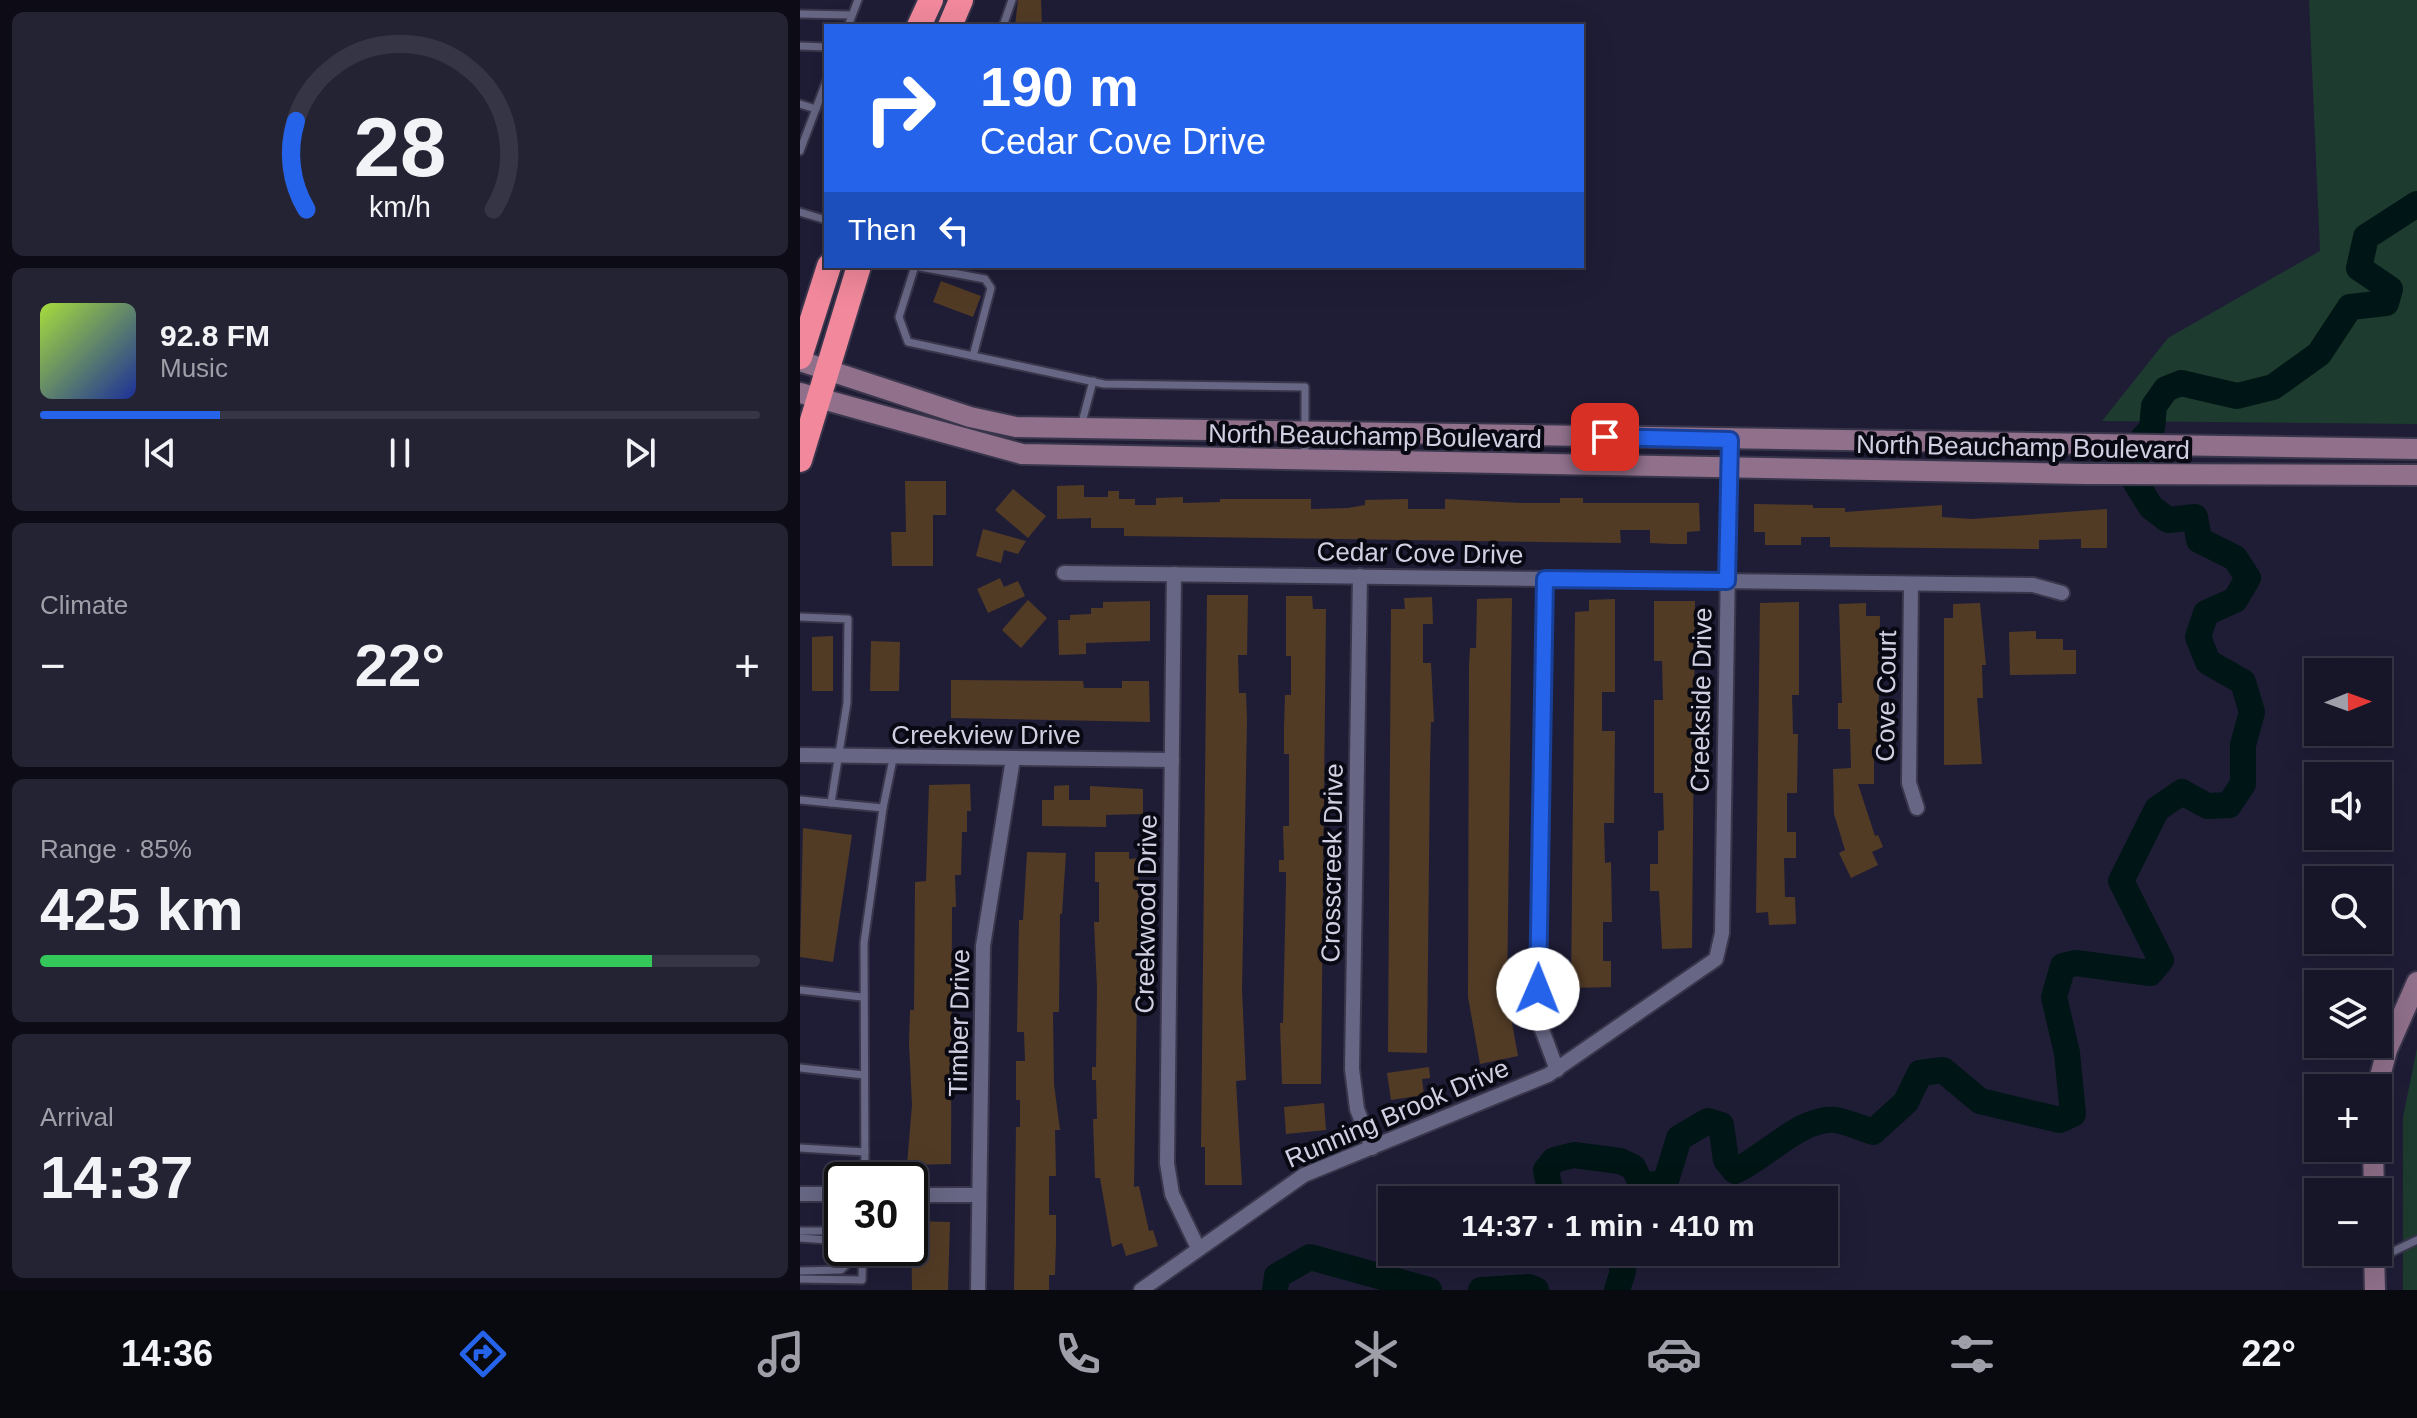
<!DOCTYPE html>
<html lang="en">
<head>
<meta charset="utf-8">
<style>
	body { margin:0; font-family:Helvetica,sans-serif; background:#242334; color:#f1f3f6; height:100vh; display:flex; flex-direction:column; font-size:30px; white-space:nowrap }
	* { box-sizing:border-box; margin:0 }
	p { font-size:26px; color:#9e9fa8 }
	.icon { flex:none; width:44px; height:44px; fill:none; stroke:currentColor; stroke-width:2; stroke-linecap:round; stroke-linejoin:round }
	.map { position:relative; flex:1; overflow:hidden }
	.panel { display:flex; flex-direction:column; gap:12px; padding:12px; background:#0d0c16; width:800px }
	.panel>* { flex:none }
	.hud { position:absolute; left:24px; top:24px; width:760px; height:244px; border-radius:0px; box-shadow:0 8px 32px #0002,0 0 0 2px #363545; background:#2563eb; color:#fff; overflow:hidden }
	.needle { width:52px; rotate:89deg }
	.tools { position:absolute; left:1504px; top:658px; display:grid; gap:16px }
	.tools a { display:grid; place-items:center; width:88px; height:88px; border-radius:0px; background:#171628; box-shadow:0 8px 32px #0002,0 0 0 2px #363545; font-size:40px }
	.speed { position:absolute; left:24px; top:1162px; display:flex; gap:16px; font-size:40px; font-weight:700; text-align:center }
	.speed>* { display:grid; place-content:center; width:104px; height:104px; border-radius:50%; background:#171628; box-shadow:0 8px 32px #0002,0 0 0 2px #363545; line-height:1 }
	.speed .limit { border:4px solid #111; border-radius:12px; background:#fff; color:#111 }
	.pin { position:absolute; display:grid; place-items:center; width:68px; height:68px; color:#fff; margin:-34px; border-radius:16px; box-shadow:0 4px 12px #0006 }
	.me { position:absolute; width:88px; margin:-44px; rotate:1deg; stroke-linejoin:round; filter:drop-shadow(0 0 6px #0008) }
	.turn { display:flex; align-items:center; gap:28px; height:168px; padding:0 24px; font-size:36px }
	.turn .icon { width:104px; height:104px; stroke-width:2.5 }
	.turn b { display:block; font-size:56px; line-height:68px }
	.then { display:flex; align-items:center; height:76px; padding:0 24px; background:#0003; gap:16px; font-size:30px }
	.big { font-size:60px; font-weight:700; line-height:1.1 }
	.panel .tile { flex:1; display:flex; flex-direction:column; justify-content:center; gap:12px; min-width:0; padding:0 28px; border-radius:12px; background:#242334 }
	.panel .dial { align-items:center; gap:0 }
	.dial svg { height:208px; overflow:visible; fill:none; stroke:#363545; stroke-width:7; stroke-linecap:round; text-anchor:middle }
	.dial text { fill:#f1f3f6; stroke:none }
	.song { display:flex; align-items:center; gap:24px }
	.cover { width:96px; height:96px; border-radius:12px; background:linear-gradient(135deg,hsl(80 70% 55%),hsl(230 70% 35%)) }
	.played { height:8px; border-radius:4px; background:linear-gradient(90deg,#2563eb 25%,#363545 25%) }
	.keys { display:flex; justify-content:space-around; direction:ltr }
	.heat { display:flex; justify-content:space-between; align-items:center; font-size:44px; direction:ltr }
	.charge { height:12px; border-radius:6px; background:linear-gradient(90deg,#34c759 85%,#363545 0) }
	.trip { position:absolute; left:578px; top:1186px; width:460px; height:80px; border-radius:0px; background:#171628; box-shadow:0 8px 32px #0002,0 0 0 2px #363545; font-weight:700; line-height:80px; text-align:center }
	.dock { display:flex; height:128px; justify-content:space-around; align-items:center; background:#090910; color:#9e9fa8 }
	.dock .icon { width:56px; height:56px }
	.dock .selected { color:#2563eb }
	.dock b { font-size:36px; color:#f1f3f6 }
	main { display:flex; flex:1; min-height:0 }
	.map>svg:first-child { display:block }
	.green { fill:#1d3b2e }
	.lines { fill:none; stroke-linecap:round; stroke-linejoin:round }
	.river { stroke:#001515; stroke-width:26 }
	.building { fill:#523b25 }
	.lane-casing { stroke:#39364c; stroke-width:11 }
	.street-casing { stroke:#39364c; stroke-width:18 }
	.secondary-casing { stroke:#39364c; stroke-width:24 }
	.highway-casing { stroke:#39364c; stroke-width:28 }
	.lane { stroke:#676684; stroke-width:7 }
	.street { stroke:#676684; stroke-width:14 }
	.secondary { stroke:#90708b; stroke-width:20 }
	.highway { stroke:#f1889b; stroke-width:24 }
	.route-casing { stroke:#184099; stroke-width:20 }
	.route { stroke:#2563eb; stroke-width:14 }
	.labels { text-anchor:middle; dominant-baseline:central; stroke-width:8; stroke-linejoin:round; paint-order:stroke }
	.street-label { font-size:26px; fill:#d0d0e2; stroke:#090914 }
</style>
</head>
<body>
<main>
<section class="panel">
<div class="tile dial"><svg viewBox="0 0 100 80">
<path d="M14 69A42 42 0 1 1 86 69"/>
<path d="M14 69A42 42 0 0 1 10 35" stroke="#2563eb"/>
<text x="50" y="56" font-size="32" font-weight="700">28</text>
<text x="50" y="72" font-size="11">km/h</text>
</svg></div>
<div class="tile">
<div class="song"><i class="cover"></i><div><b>92.8 FM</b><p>Music</p></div></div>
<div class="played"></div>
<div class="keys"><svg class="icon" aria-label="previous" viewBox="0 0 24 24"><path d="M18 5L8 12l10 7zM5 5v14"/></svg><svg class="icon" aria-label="pause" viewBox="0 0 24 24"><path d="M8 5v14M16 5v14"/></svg><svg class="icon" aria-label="next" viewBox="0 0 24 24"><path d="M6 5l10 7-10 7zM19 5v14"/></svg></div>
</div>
<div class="tile"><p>Climate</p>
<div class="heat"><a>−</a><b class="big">22°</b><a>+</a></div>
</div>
<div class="tile"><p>Range · 85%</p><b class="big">425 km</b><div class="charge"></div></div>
<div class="tile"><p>Arrival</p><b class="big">14:37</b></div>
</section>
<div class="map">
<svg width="1617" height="1290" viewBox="0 0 1617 1290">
	<rect width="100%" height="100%" fill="#1f1d36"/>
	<g class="green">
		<path d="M1509,0H1617V424L1302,421L1368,338L1520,251Z"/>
		<path d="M1617,1048V1290H1603V1117Z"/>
	</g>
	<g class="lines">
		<g class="river">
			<path d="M760,1200L750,1190L746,1170L754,1160L774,1155L820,1161L833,1167L842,1185L865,1184L879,1138L908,1121L921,1125L926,1160L935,1171C966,1157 1002,1116 1036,1120C1048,1122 1061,1128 1073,1132L1106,1102L1120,1073L1143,1070L1180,1101L1260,1120L1273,1114L1267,1053L1254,997L1263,966L1276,963L1350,973L1361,960L1321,881L1357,809L1382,792L1407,806L1429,805L1443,784V745L1452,712L1443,682L1408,662L1398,637L1406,613L1435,600L1448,578L1435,558L1399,540L1395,517L1368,520L1351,507L1333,478L1339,443L1352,428L1354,406L1366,389L1381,383L1437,396L1473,387L1519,354L1550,307L1586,303L1590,289L1559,268L1566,237L1617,204"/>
			<path d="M475,1290L477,1276L510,1257L629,1290"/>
			<path d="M681,1290L729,1287L736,1290"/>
			<path d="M817,1290L823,1271L818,1252"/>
		</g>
	</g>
	<g class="building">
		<path d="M218,0H241L242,26H215Z"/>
		<path d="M141,281L181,296L173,317L133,302Z"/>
		<path d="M105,481H146V515H133V566H92L91,532H106Z"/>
		<path d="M284,485V497H308V491H319V499H335V505H356V498L383,497V503L420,502V499H511V509L548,508L565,505V500L608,499V509H645V499L721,503H760V498H783V503H899L900,531L887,532V544H872L850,543V530H820L821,543L324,536V528H291V518L257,519V486Z"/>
		<path d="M213,489L246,516L228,538L195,510Z"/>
		<path d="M954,504L1013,505V508H1045V512L1142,505V517L1172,519L1307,509V548H1281V539L1239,540V549L1030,547V537H1001V545H965V532H954Z"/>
		<path d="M183,529L226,541L218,554L204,550L201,563L176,556Z"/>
		<path d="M200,578L204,587L218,581L225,596L188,613L177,589Z"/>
		<path d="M407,595H448L447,655H438L439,693H446L447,720L442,989L446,1080L436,1081L442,1185H405V1147H401Z"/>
		<path d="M486,596H512L513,609H526L521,1084H482L480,1023H483L486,884V872H479V860H484L483,826H489V754H484V728L485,695H491V656H486Z"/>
		<path d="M632,597L633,624H623V663H631L634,722H631L630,762L627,1053L588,1052L591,609H605L604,598Z"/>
		<path d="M712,598L707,995L718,1056L680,1064L668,997L669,665L670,648H676L677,599Z"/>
		<path d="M815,599V692H802V731H815L814,823H804L805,863L811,862L812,922H803V961H811V987L771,988L775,612L789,611V600Z"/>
		<path d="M228,600L247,618L221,648L202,630Z"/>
		<path d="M350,601V641L286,643V654L259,655L258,620H270V615L291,614V608H303V602Z"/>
		<path d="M854,601H895L892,948L862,949L859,891H850V864H858V831L864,830L863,793H854V700H863L862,661H854Z"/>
		<path d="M999,602V695H992L993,734H998L997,793H987V832H996V858H984L985,897H995L996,924L969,925L968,912L956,913L960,603Z"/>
		<path d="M1066,603V616H1080L1078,760H1074V784H1058L1075,836L1078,835L1083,847L1072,852L1078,865L1051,878L1039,853L1045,850L1034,814L1033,769L1051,768L1050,729H1038V703H1042L1039,604Z"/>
		<path d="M1180,603L1186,665H1182L1183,698H1177L1182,764L1144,765V618H1153V604Z"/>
		<path d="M1236,631V639H1263V650H1276V674L1210,675L1209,632Z"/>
		<path d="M33,636V691H12V637Z"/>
		<path d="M71,641L100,642L99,691H70Z"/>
		<path d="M151,680L283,681L284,688H322V681H349L350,722L151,718Z"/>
		<path d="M170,784L171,811H167V832H162L161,875H155L156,907H152L151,1164L107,1165L112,1105L109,1043L110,1010H114L115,882L126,881L129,785Z"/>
		<path d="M269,785V800H290V786L343,789V814L306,815V827L242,826V800H254V786Z"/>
		<path d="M3,828L52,835L33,962L0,957Z"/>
		<path d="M227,852L266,853L262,914H260L259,1012H253L254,1084L260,1130H255L256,1176H249V1215H256V1242L255,1275H249V1290H214L216,1127H220V1100H216V1061H225L224,1032H217L219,920H223Z"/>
		<path d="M295,852H329V859L339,858L334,1187L339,1186L349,1231L353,1230L358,1246L326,1256L322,1243L312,1247L300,1178H295L293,1119H297L296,1080H292V1067H296L297,988L294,922H299V882H295Z"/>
		<path d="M629,1067L630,1078L622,1079L624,1095L591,1100L587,1073Z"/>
		<path d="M524,1103L526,1130L486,1134L484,1107Z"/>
		<path d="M111,1221L150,1222L148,1290H112Z"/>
	</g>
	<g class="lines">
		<defs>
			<g id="lane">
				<path d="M0,14L52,15"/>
				<path d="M48,26L58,0"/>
				<path d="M203,26L212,0"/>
				<path d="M0,46L26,47"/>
				<path d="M0,104L16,109"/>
				<path d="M0,151L26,82"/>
				<path d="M0,212L26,220"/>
				<path d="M115,266L99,317L108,342L304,384L505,387V455"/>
				<path d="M115,266L185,279L191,288L173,356"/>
				<path d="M281,426L293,381"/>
				<path d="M0,617L48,619L47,703L31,803L0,800"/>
				<path d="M31,803L83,808L93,759"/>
				<path d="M0,990L62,997"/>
				<path d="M0,1068L64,1075"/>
				<path d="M0,1148L65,1152"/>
				<path d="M65,1180L64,943L83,808"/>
				<path d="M0,1231H42"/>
				<path d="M0,1238L42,1241"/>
				<path d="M1578,1268L1592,1252L1617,1240"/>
				<path d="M0,1271L41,1270L46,1265L47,1248"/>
				<path d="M0,1279L62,1280L63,1248"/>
			</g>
			<g id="street">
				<path d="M264,573L1233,585L1262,593"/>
				<path d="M374,574L367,1163L372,1194L398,1248"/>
				<path d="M560,576L552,1069L557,1109L572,1148"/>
				<path d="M745,579L738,989L741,1027L757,1070"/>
				<path d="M1111,584L1109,783L1117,808"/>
				<path d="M0,755L372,760"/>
				<path d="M0,1194H42"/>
				<path d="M110,1195H179"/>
				<path d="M178,1290L183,946L213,759"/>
				<path d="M341,1290L504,1175L748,1075L916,959L922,933L930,440"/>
			</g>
			<g id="secondary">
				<path d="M0,361L170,417L216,427L1617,449"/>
				<path d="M0,393L222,454L1285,474L1617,475"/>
				<path d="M1577,1088L1587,1050L1617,982"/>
				<path d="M1573,1148L1574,1192"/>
				<path d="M1574,1252L1575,1290"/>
			</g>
			<g id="highway">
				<path d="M119,26L131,0"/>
				<path d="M150,26L161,0"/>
				<path d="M0,357L29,266"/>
				<path d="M0,460L59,266"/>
			</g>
		</defs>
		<use href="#lane" class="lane-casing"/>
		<use href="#street" class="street-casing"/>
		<use href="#secondary" class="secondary-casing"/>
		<use href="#highway" class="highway-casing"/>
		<use href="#lane" class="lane"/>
		<use href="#street" class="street"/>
		<use href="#secondary" class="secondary"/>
		<use href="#highway" class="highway"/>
	</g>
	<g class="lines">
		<defs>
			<path id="route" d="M738,989L745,579L927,581L930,440L805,437"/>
		</defs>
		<use href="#route" class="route-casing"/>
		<use href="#route" class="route"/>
	</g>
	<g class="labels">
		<g class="street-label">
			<text transform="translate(575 436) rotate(1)">North Beauchamp Boulevard</text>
			<text transform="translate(1223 447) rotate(1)">North Beauchamp Boulevard</text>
			<text transform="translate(620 553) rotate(1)">Cedar Cove Drive</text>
			<text transform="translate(1086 696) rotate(-89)">Cove Court</text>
			<text transform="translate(901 700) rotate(-89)">Creekside Drive</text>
			<text x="186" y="735">Creekview Drive</text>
			<text transform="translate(532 863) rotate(-89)">Crosscreek Drive</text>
			<text transform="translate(346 914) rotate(-89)">Creekwood Drive</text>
			<text transform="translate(159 1023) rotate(-89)">Timber Drive</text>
			<text transform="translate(597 1113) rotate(-23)">Running Brook Drive</text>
		</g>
	</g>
</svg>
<div class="tools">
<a><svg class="needle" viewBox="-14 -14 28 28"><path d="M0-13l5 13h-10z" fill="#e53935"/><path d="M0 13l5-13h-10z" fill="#9e9fa8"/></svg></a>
<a><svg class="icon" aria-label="sound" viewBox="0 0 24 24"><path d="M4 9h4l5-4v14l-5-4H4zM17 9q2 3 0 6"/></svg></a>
<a><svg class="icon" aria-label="search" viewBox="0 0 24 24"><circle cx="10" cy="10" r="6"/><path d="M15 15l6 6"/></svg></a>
<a><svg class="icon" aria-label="layers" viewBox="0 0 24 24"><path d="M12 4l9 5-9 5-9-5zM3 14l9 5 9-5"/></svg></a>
<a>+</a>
<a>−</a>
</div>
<div class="speed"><div class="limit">30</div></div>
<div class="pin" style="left:805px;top:437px;background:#d93025"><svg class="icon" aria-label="arrive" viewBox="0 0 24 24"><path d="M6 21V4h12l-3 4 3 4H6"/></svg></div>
<svg class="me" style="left:738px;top:989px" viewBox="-20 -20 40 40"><circle r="19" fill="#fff"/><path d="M0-13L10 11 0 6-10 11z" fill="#2563eb"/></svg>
<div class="trip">14:37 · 1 min · 410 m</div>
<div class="hud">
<div class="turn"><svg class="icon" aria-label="right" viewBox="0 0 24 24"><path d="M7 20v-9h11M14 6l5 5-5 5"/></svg><div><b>190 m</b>Cedar Cove Drive</div></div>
<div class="then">Then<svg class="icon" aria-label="left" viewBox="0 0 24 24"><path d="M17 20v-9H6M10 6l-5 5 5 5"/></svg></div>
</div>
</div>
</main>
<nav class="dock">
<b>14:36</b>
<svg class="icon selected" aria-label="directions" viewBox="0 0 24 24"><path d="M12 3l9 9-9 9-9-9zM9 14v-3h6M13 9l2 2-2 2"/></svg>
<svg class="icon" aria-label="music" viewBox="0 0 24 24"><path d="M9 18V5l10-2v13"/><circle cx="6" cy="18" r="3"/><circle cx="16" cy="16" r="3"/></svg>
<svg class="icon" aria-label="phone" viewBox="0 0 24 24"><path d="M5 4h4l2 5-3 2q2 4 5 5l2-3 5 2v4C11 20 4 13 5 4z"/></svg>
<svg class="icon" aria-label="climate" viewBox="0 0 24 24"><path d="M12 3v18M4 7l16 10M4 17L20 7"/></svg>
<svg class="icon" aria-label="car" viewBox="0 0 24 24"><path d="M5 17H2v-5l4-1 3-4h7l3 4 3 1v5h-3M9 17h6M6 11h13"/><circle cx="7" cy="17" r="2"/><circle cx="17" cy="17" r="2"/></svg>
<svg class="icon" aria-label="filters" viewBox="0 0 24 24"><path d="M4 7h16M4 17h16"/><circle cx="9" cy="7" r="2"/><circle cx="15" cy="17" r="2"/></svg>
<b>22°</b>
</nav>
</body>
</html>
